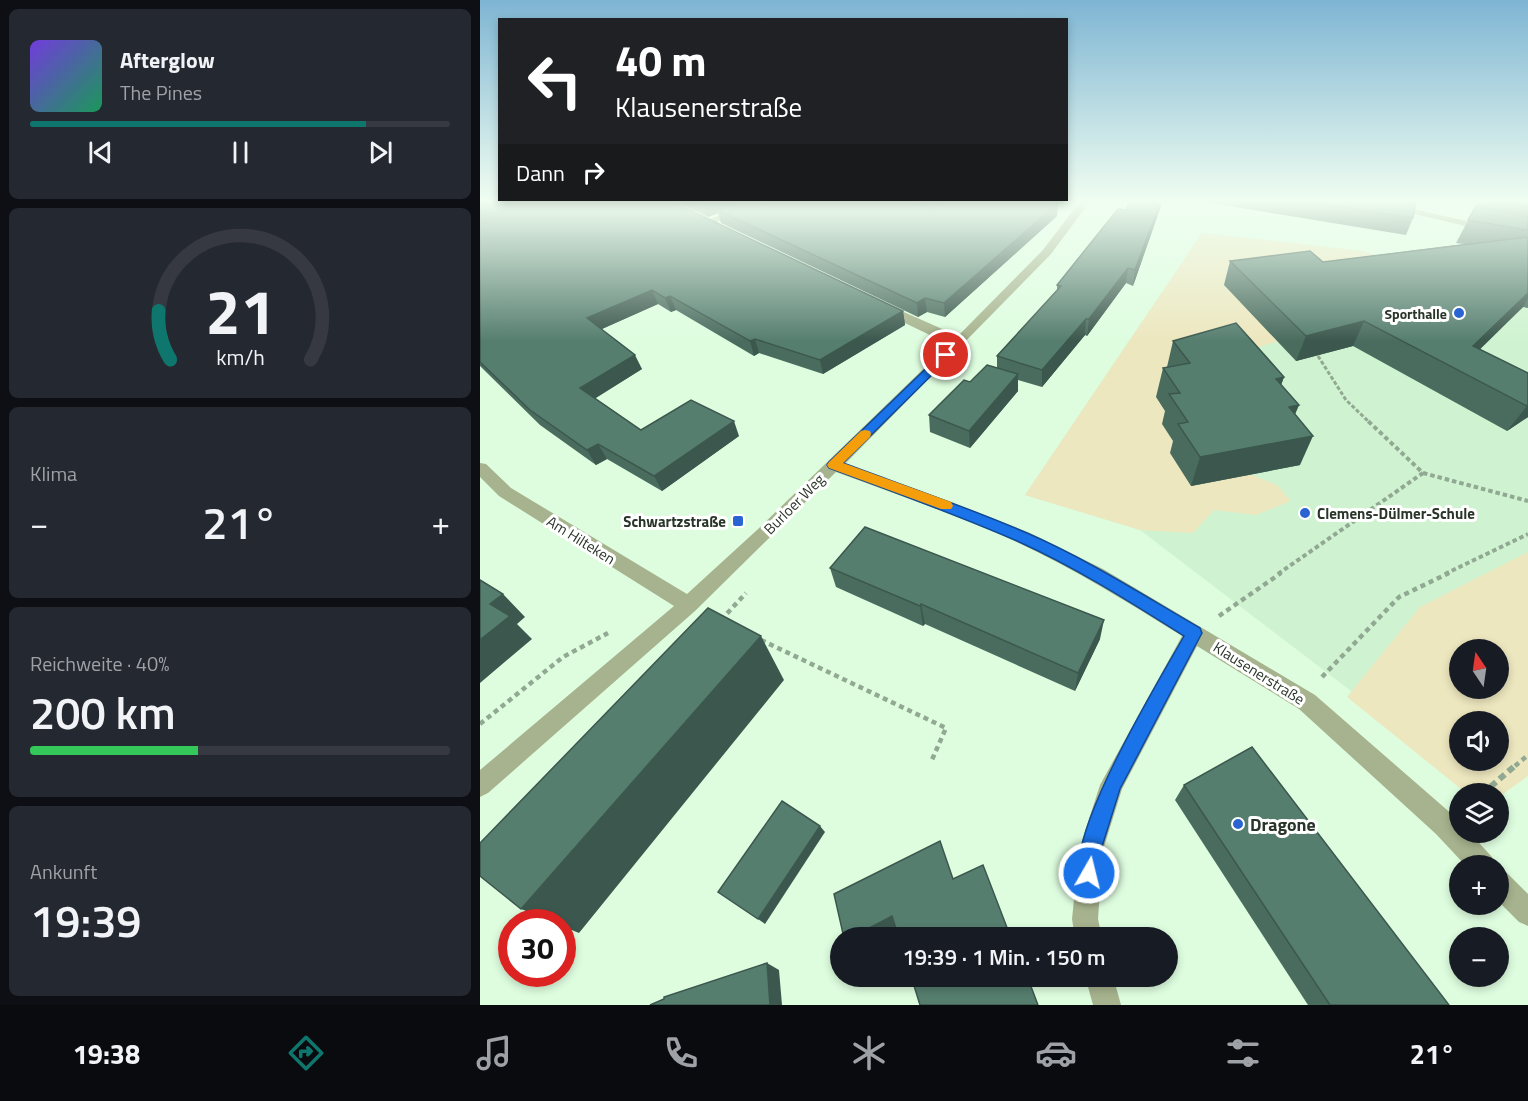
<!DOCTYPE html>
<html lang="de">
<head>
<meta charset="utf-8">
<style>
	body { margin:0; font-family:"Titillium Web",sans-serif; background:#242831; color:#f1f3f6; height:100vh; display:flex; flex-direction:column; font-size:22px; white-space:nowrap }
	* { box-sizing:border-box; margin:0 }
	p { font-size:20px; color:#9ea1a6 }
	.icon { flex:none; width:33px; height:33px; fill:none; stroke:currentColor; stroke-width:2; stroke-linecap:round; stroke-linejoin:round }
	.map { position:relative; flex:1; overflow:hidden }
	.sheet { display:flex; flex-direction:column; gap:9px; padding:9px; background:#0d0f14; width:480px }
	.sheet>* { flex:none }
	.banner { position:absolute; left:18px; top:18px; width:570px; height:183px; border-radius:0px; box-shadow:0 3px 9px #0003; background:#202124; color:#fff; overflow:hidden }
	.needle { width:39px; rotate:347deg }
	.controls { position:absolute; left:969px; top:639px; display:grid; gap:12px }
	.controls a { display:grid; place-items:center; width:60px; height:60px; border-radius:50%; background:#171b24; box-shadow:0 3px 9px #0003; font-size:30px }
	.speed { position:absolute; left:18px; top:909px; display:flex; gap:12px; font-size:30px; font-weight:700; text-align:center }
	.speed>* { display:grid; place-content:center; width:78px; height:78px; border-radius:50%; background:#171b24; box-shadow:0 3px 9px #0003; line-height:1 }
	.speed .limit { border:9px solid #d22; background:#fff; color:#111 }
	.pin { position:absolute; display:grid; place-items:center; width:51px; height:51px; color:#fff; margin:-26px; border:3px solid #fff; border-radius:50%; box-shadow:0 2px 6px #0007 }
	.me { position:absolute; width:66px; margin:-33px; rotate:8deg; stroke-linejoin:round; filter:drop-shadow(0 0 4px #0008) }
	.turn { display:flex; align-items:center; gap:21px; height:126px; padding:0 18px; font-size:27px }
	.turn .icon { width:78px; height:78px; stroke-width:2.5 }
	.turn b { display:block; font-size:42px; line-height:51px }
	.then { display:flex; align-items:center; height:57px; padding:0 18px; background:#0003; gap:12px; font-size:22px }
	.big { font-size:45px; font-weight:600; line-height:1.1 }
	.sheet .tile { flex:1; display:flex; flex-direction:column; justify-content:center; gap:9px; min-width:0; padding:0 21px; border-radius:9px; background:#242831 }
	.sheet .dial { align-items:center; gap:0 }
	.dial svg { height:156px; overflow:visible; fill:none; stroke:#363941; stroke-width:7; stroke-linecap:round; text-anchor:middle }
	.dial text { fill:#f1f3f6; stroke:none }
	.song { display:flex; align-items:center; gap:18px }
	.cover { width:72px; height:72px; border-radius:9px; background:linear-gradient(135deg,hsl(260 70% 55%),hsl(150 70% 35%)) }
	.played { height:6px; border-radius:3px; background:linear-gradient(90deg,#0f766e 80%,#363941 80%) }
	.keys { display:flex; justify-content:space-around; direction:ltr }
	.heat { display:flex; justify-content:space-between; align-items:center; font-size:33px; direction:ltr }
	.charge { height:9px; border-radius:4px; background:linear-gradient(90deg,#34c759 40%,#363941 0) }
	.trip { position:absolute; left:350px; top:927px; width:348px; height:60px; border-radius:30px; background:#171b24; box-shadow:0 3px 9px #0003; font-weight:600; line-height:60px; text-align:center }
	.tabs { display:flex; height:96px; justify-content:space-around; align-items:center; background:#090b0e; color:#9ea1a6 }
	.tabs .icon { width:42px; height:42px }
	.tabs .on { color:#0f766e }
	.tabs b { font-size:27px; color:#f1f3f6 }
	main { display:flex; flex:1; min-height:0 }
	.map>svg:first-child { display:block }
	.built { fill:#cff3d0; fill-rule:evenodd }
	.green { fill:#ede7bf; fill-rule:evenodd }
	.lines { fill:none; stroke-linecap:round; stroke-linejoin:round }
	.path-far3 { stroke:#91a892; stroke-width:3; stroke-dasharray:4 2; stroke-linecap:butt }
	.path-far2 { stroke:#91a892; stroke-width:4; stroke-dasharray:4.5 3; stroke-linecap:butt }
	.path-far1 { stroke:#91a892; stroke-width:4.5; stroke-dasharray:5 4; stroke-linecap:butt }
	.path { stroke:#91a892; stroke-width:6; stroke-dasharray:7 4.5; stroke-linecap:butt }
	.minor { fill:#a7b38e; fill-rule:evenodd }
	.wall { fill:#4a6c5f }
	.shaded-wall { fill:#3c584e }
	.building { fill:#567e6f; stroke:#3c584e; stroke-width:1.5 }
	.route { fill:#1a73e8; stroke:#114b97; stroke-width:1.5 }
	.slow { fill:#f59e0b }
	.poi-dot { fill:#2964d2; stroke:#fff; stroke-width:2 }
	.labels { text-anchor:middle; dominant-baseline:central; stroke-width:6; stroke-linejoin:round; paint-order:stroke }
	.far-poi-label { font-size:14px; font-weight:bold; fill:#2a352a; stroke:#fff; text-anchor:end }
	.street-label { font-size:15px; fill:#2a352a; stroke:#fff }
	.poi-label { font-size:15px; font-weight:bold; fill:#2a352a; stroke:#fff; text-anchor:start }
	.near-poi-label { font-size:18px; font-weight:bold; fill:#2a352a; stroke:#fff; text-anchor:start }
</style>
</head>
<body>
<main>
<section class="sheet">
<div class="tile">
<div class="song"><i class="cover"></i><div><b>Afterglow</b><p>The Pines</p></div></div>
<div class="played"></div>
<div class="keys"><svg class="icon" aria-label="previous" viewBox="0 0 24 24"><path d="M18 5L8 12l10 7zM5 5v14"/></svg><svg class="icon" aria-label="pause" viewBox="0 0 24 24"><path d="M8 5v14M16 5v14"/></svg><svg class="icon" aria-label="next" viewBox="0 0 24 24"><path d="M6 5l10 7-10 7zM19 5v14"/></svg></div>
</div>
<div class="tile dial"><svg viewBox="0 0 100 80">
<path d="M14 69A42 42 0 1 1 86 69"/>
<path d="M14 69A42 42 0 0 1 8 44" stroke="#0f766e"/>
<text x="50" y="56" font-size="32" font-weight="700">21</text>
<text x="50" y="72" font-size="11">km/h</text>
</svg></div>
<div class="tile"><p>Klima</p>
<div class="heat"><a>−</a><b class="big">21°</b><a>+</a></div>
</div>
<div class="tile"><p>Reichweite · 40%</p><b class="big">200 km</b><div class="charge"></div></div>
<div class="tile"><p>Ankunft</p><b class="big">19:39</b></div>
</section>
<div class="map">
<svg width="1048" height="1005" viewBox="0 0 1048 1005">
	<rect width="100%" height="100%" fill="#defddf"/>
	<path class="built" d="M722,233L883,251L953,273L1048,307V739L1018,722H980V760L989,781L660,530L545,495ZM980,650H1018V688H980Z"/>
	<g class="green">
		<path d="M722,233L883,251L976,284L827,334L733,359L757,469L797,485L811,501L776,515L734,510L713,533L660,530L545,495Z"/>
		<path d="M1048,552V776L1019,797L1018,794L986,793L867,697L940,607ZM980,650H1018V688H980ZM980,722H1018V760H980Z"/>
	</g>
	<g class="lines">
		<path class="path-far3" d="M838,356L866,400L888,421"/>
		<g class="path-far2">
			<path d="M943,473L1048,501"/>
			<path d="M798,574L943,473L887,420"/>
			<path d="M965,574L1048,534"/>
		</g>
		<g class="path-far1">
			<path d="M739,616L801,573"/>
			<path d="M241,620L266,593"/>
			<path d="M281,640L466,728L451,762"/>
			<path d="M842,677L919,597L969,573"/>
			<path d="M0,724L83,657L128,633"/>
			<path d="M1035,766L1048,755"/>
		</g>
		<path class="path" d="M1002,794L1037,764"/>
		<g class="minor">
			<path d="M277,200H290L229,225L221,223Z"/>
			<path d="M601,200H611L571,254L365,464L469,501L550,533L623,569L835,695L974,816L980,823V832H989L1012,857L1015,866H986L956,834L819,709L717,646L642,789L623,850L618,919L622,938H595L592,919L599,850L620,785L702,636C649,603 596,570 539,543C480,516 418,495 356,472L215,611L8,793L0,797V770L194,606L19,496L0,477V463L6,464L31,488L207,594L277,530L471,342L454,337L400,311V305H408L478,336L563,250Z"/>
			<path d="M876,200H893L1048,235V241Z"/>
			<path d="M1018,869L1027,873L1048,894V926L1039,922L1018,901Z"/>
			<path d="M605,976H633L641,1005H613Z"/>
		</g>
	</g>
	<g class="wall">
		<path d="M0,200L218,214L423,311L425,325L343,374L279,353L274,356L196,310L191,312L178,304L122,329L162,369L115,398L161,430L259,436L182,491L127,459L116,465L60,425L0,366Z"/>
		<path d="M193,200H577L575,203L577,216L465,317L447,312L438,317L241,223L238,213L228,217Z"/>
		<path d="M683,200L653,286L646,283L607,336L605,335L562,387L538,380V391L490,448L450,432L449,415L490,382L517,368V356L577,290V285L646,210Z"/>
		<path d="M713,200H936L933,218L926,235Z"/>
		<path d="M999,200H1048V308L1043,307L999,349L1048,373V417L1027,431L873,346L816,361L744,285L750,261L843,262L984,244L976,243Z"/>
		<path d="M693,341L804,377L801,385L819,405L815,414L820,465L711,486L690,453L693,441L682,424L685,411L676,397L683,368L687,367Z"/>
		<path d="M350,568L620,639L595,691L445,624L443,626L356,587Z"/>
		<path d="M704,785L969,1005H828L695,800Z"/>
	</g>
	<g class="shaded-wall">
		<path d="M235,200H271L237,210L238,213L228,217L224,204Z"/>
		<path d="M570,200H577L571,209L578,203L577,216L465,317L464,303Z"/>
		<path d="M681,200H683L653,286L655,270Z"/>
		<path d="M648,268L646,283L607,336L609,319Z"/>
		<path d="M172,290L178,304L115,332L107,318Z"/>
		<path d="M1048,293V298L1043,307L977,372L993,346Z"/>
		<path d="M190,296L196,310L191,312L185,298Z"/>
		<path d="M445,298L447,312L438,317L437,303Z"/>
		<path d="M423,311L425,325L343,374L340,360Z"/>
		<path d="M606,319L605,335L562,387V370Z"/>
		<path d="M884,321L873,346L816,361L826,336Z"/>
		<path d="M275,339L279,353L274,356L270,341Z"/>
		<path d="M155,355L162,369L108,403L100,388Z"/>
		<path d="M538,374V391L490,448L489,431Z"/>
		<path d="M804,377L793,407L796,379Z"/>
		<path d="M819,405L806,435L809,407Z"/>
		<path d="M1048,405V417L1027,431L1047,406Z"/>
		<path d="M254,421L259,436L182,491L174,476Z"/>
		<path d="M833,436L820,465L711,486L720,457Z"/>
		<path d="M118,444L127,459L116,465L107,450Z"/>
		<path d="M23,594L45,617L37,624L52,639L0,683V640L10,604Z"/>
		<path d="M441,604L445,624L443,626L440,606Z"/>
		<path d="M624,620L620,639L595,691L598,673Z"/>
		<path d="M281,636L304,680L99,933L82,926V922H74L41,909Z"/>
		<path d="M340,826L345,832L285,924L278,919Z"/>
		<path d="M412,916L418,926L395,938H370Z"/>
		<path d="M287,963L299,970L302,1005H290Z"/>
	</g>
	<g class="building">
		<path d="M0,200H190L218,214L423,311L340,360L275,339L270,341L190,296L185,298L172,290L107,318L155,355L100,388L161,430L211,400L254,421L174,476L118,444L107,450L50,410L0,362Z"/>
		<path d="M215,200H235L224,204Z"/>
		<path d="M263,200H432L453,208L464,205L463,202L457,200H570L568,202L578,203L464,303L445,298L437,303L237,210Z"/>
		<path d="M650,200H681L655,270L648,268L609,319H606L562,370L517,356L581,286L577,285L638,209L646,210Z"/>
		<path d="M817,200H936L933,218Z"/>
		<path d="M1013,200H1048V207Z"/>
		<path d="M996,206L1048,217V230L988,220Z"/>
		<path d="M1048,237V293L993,346L1048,373V405L1047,406L884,321L826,336L750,261L830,251L843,262Z"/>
		<path d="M756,323L804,377L796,379L819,405L809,407L833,436L720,457L698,424L708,422L689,394L700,393L683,368L710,363L693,341Z"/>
		<path d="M507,365L538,374L489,431L449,415L484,380L490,382Z"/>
		<path d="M385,527L624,620L598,673L441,604L440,606L350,568Z"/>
		<path d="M0,580L23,594L10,604L30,616L0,640Z"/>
		<path d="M228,608L281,636L41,909L0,876V843Z"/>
		<path d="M772,747L969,1005H850L704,785Z"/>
		<path d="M302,801L340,826L278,919L238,892Z"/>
		<path d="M460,841L473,879L503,865L531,938H419L412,916L370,938H364L354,894Z"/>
		<path d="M287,963L290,1005H170L184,999V997Z"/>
		<path d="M431,976H547L558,1005H440Z"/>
	</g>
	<linearGradient id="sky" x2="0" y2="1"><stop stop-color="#7eb5d3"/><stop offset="0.59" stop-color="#f0fef1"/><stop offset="1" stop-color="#f0fef1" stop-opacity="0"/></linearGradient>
	<rect width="1048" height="341" fill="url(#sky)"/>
	<path class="route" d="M466,352L472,355L470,357L363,463C425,486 487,507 547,533C607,559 663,595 720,628L722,633L640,789L621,850L619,873L616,880L609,883L601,880C583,837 680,679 704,636C650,602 595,567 537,541C475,514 412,491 349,468L347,465L349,462L462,353Z"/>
	<path class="slow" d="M385,430L390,431L391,434L390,437L363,463L471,502L473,506L471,509H461L349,468L347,465L349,462L381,431Z"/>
	<g class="poi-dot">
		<circle cx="979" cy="313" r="6"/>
		<circle cx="825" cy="513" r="6"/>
		<rect x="252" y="515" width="12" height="12" rx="3"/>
		<circle cx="758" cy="824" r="6"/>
	</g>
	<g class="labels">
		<g class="far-poi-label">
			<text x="967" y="313">Sporthalle</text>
		</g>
		<g class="street-label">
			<text transform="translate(314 504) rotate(-45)">Burloer Weg</text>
			<text transform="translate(101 540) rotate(32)">Am Hilteken</text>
			<text transform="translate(779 673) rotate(32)">Klausenerstraße</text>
		</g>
		<g class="poi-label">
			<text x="837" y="513">Clemens-Dülmer-Schule</text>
			<text x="246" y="521" text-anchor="end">Schwartzstraße</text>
		</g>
		<g class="near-poi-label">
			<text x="770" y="824">Dragone</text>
		</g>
	</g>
</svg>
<div class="controls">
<a><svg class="needle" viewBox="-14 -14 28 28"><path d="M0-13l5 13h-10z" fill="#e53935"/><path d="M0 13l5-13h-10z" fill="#9ea1a6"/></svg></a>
<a><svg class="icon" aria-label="sound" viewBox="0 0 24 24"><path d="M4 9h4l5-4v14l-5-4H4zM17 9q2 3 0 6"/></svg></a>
<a><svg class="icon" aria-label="layers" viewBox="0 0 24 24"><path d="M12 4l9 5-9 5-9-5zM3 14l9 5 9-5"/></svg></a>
<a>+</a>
<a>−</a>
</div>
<div class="speed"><div class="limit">30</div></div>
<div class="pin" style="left:466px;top:355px;background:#d93025"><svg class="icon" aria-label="arrive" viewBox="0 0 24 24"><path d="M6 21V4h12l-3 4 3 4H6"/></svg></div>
<svg class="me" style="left:609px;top:873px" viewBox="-20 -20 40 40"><circle r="17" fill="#1a73e8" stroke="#fff" stroke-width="3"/><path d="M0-11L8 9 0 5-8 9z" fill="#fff"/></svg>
<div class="trip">19:39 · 1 Min. · 150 m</div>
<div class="banner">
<div class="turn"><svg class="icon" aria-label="left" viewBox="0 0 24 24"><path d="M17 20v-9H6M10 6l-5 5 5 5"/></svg><div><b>40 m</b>Klausenerstraße</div></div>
<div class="then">Dann<svg class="icon" aria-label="right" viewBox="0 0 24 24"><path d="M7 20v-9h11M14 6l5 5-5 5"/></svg></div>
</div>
</div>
</main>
<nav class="tabs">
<b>19:38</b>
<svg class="icon on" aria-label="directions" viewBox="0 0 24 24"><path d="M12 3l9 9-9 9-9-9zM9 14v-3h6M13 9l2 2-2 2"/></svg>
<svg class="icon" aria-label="music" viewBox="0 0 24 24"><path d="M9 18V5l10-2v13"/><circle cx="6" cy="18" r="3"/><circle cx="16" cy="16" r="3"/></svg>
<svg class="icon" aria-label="phone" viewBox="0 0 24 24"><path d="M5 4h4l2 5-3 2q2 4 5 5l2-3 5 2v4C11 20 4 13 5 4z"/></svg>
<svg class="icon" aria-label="climate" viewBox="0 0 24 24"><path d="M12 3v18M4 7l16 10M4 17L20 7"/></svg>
<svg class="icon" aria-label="car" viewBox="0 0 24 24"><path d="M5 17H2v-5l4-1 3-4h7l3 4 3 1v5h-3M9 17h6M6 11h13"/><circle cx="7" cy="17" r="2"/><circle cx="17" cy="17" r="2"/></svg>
<svg class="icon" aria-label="filters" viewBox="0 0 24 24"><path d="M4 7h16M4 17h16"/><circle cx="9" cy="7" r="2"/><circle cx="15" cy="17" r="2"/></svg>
<b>21°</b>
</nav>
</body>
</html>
